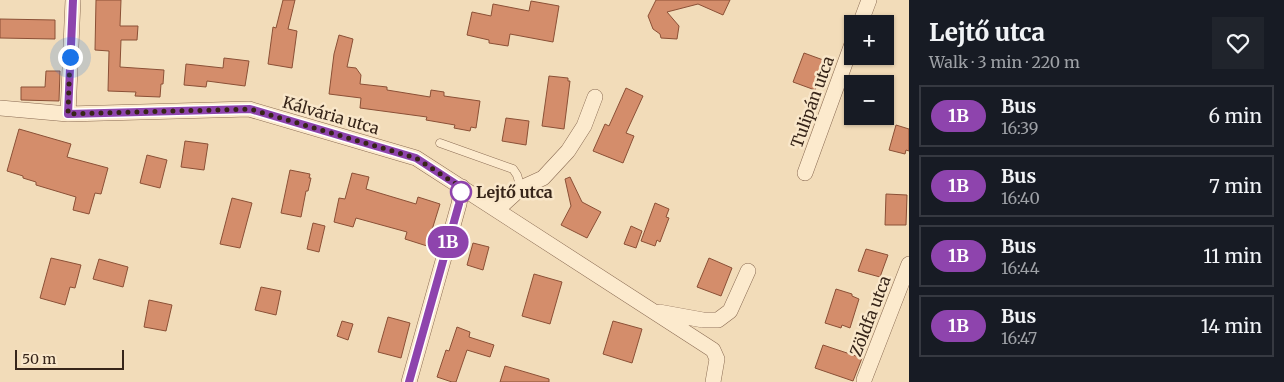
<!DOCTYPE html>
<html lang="en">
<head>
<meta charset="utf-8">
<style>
	:root { --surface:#171b24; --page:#20242c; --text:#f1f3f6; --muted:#9ea1a6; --line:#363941 }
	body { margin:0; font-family:Merriweather,serif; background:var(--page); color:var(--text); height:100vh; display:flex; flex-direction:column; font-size:19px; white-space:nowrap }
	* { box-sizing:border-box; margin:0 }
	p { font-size:16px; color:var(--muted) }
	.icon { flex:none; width:28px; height:28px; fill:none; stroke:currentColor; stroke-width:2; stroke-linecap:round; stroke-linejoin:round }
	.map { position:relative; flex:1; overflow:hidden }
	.details { display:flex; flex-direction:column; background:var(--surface); width:375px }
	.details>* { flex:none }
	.badge { padding:0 10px; border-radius:16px; font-size:18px; line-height:32px }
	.buttons { position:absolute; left:844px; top:15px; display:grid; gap:10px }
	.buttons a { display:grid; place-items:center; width:50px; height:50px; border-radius:0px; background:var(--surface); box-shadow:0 1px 4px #0004; font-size:25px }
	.scale { position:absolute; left:15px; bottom:12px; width:109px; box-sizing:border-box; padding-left:5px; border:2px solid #372519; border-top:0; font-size:14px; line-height:18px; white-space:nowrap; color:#372519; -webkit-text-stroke:4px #f9e7ca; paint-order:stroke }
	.you { position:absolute; width:25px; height:25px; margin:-12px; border:4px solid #fff; border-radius:50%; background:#1a73e8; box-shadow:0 0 0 8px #1a73e833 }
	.map>.badge { position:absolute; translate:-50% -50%; box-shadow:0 0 0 2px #fff }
	.round { display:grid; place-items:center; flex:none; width:52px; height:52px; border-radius:0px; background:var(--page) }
	.head { display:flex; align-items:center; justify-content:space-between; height:85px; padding:0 20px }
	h1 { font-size:24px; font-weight:800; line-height:38px }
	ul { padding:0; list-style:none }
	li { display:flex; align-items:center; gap:15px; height:62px; margin:0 10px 8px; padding:0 10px; border:2px solid var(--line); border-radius:0px }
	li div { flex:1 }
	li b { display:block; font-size:19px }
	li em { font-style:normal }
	li .badge { min-width:55px; font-weight:700; text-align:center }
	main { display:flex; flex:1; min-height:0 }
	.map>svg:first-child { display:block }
	.building { fill:#d48d6b; stroke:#8b5036 }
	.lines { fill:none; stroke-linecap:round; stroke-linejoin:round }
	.lane-casing { stroke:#8a6b53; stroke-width:9 }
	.street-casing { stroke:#8a6b53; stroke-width:16 }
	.lane { stroke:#fceacd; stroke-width:8 }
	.street { stroke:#fceacd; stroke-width:15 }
	.line-casing { stroke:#fff; stroke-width:11 }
	.line { stroke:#8e44ad; stroke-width:8 }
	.walk { stroke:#372519; stroke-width:5; stroke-dasharray:0 9 }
	.stop-dot { fill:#fff; stroke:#8e44ad; stroke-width:2.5 }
	.labels { text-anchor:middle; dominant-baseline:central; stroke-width:5; stroke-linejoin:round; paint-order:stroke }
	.street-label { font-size:16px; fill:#372519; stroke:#f9e7ca }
	.stop-label { font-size:16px; font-weight:bold; fill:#372519; stroke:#f9e7ca; text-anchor:start }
</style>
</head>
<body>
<main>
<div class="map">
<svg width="909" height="382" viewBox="0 0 909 382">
	<rect width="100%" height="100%" fill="#f2dcb9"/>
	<!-- building -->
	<path class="building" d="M96,0H121L120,26H138L137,40H121L120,67L164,70L163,84H161L160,97L135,96L136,92L108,91L109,51L95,50Z
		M283,0H295L288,29L297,31L292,68L268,64L273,27L276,28Z
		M656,0H730L723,15L698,4L667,12L679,26L677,39L661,38L660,34L653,29L648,16Z
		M531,1L559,6L553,42L510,34L508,46L489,43V40L467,35L472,12L491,16L493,4L529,11Z
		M0,19L55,20V39L0,38Z
		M339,35L353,39L347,67L356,68L361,75L360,84L387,87V90L430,97L431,90L444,92V96L480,101L476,128L471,127L470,131L454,128L455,125L426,120L427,117L360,108L361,98L329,94L334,54Z
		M804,53L826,61L815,90L793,82Z
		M224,58L249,61L245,86L207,81L206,87L184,85L186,64L223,68Z
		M46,71H60L59,101L21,100V87H45Z
		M549,76L568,78V81H570L564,129L542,126Z
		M626,88L643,96L626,133L634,136L623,163L593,151L605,124L609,126Z
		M506,118L529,121L526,145L502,141Z
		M896,125L909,129V151L906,150L905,154L889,150Z
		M19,129L71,144L67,157L108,168L101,194L95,193L89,214L73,210L76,197L36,185V182L23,178V176L7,171Z
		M185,141L208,144L204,170L181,167Z
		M147,155L167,160L160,188L140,183Z
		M290,170L310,174L309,178H311L308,191H306L301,217L281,213Z
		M352,173L369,177L366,189L416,204L418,197L440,204L427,246L405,239L407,232L356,218L353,227L334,222L339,198L345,199Z
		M570,177L582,202L601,212L587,238L561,225L571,206L565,179Z
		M886,194L907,195L906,225H885Z
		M232,198L252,203L240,248L220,244Z
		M655,203L669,209L666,217L669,218L660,242L657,240L655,246L641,241Z
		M313,223L325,226L319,252L307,249Z
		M631,226L642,231L636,248L624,244Z
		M473,243L489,247L483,270L467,265Z
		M866,249L888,255L880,277L858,271Z
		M51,258L81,265L75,288L70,287L65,305L40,298Z
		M709,258L732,268L721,296L697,287Z
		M99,259L128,267L123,287L93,279Z
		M534,274L562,282L550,324L522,316Z
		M261,287L281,291L276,315L255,310Z
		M836,289L852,294V296L859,299L850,328L842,325L841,328L825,323Z
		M149,300L172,305L166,331L144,327Z
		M388,317L410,323L401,358L378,352Z
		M342,321L353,324L348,340L337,336Z
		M613,321L642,329L632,363L603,354Z
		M457,327L470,332L469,337L494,345L490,357L467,350L456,382H452L437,377L446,350L449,351Z
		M823,345L862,358L853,381L815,368Z
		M505,366L549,379V382H500Z"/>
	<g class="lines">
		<defs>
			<path id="lane" d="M440,143L513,169L517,175L521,188"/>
			<path id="street" d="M860,24L869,0
				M0,108L68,114L249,109L416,158L713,350L717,359L713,382
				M68,114L73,0
				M805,173L852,44
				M497,210L521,188L543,178L568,151L584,126L595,97
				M659,312L703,320H718L730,311L748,271
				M864,380L909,264
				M409,382L459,204L462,187"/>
		</defs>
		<!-- lane casing -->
		<use href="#lane" class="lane-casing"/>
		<!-- street casing -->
		<use href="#street" class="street-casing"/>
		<!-- lane -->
		<use href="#lane" class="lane"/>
		<!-- street -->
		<use href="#street" class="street"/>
	</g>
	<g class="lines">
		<defs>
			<path id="line" d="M73,0L68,114L250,109L416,158L462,188L459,204L409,382"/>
		</defs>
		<!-- line casing -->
		<use href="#line" class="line-casing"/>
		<!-- line -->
		<use href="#line" class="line"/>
		<!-- walk -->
		<path class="walk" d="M70,57L68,114L250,109L416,158L462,188L461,192"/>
	</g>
	<!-- markers -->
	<circle class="stop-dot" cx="461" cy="192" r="10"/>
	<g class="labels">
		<!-- street labels -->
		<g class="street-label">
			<text transform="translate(812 102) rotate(-70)">Tulipán utca</text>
			<text transform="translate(331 115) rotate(16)">Kálvária utca</text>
			<text transform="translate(870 316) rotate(-69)">Zöldfa utca</text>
		</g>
		<!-- stop labels -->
		<g class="stop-label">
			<text x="476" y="192">Lejtő utca</text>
		</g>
	</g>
</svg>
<div class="buttons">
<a>+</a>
<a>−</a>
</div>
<div class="scale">50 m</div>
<div class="you" style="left:70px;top:57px"></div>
<b class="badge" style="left:448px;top:242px;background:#8e44ad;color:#fff">1B</b>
</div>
<section class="details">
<div class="head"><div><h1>Lejtő utca</h1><p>Walk · 3 min · 220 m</p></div><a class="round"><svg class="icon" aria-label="heart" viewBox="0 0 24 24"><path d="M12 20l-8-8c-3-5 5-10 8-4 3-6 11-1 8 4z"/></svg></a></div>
<ul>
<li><span class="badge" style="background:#8e44ad;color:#fff">1B</span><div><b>Bus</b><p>16:39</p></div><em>6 min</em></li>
<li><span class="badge" style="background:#8e44ad;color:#fff">1B</span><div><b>Bus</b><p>16:40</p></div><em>7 min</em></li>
<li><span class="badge" style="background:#8e44ad;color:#fff">1B</span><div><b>Bus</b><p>16:44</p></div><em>11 min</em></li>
<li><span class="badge" style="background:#8e44ad;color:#fff">1B</span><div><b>Bus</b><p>16:47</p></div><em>14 min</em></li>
</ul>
</section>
</main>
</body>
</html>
